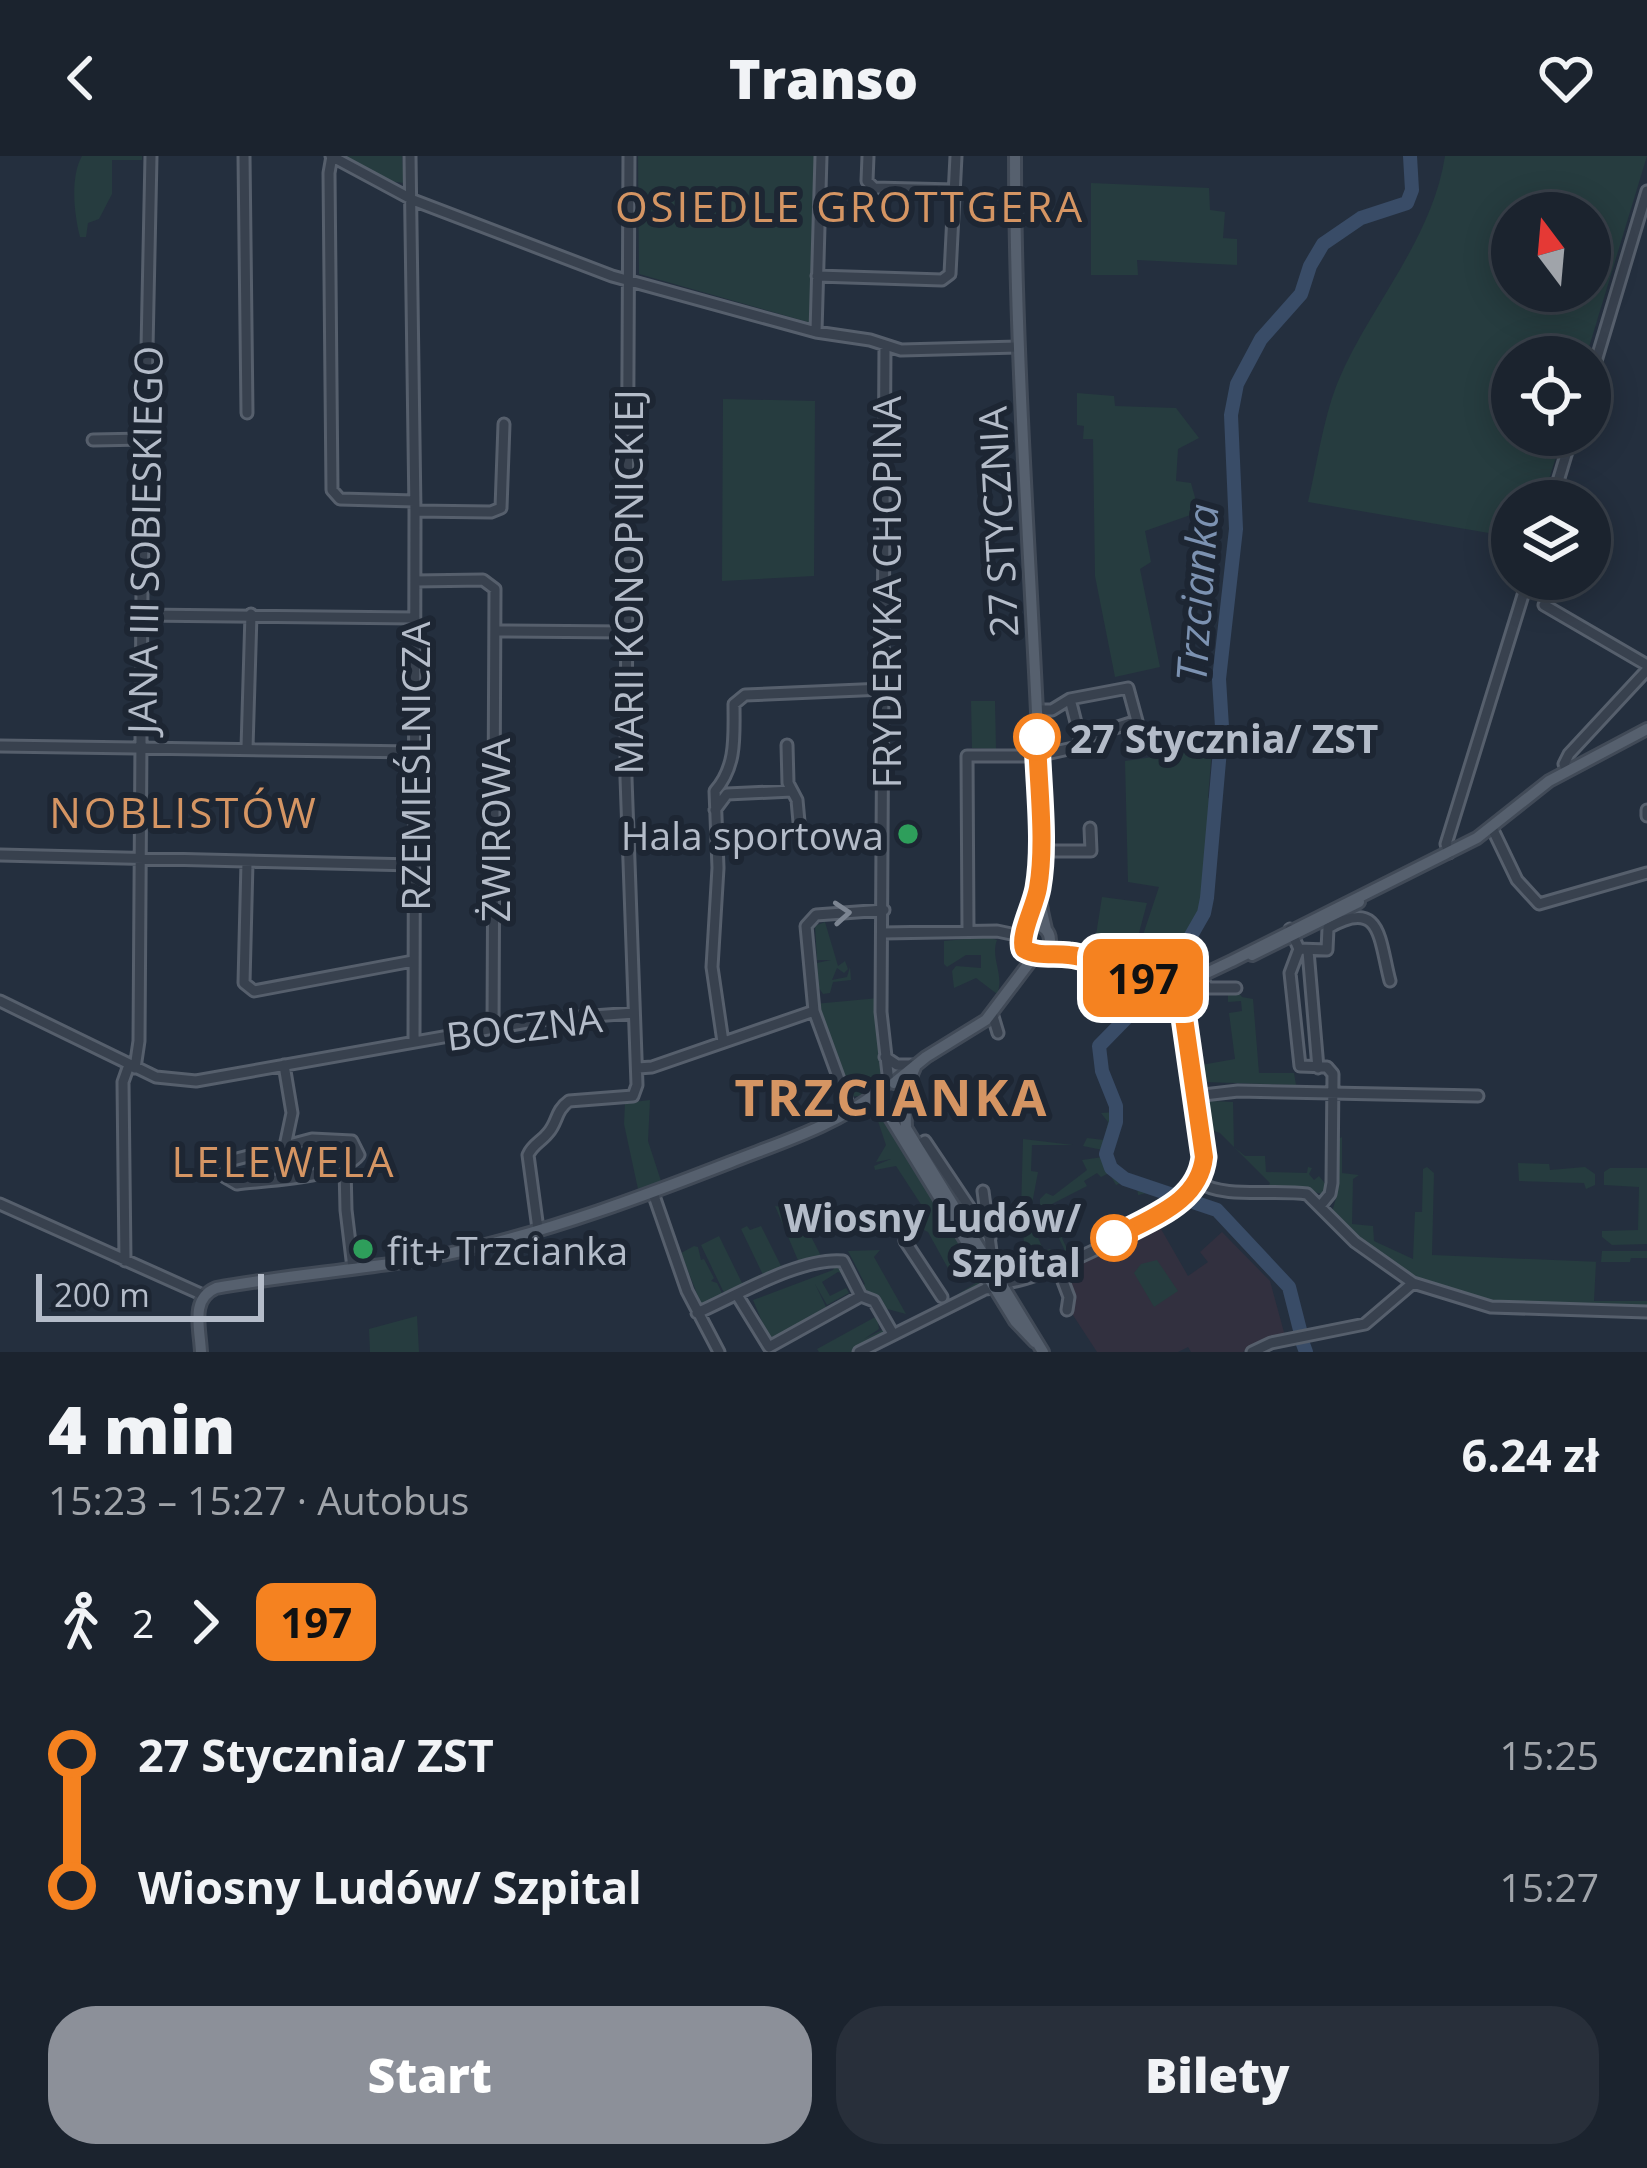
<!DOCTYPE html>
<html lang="pl">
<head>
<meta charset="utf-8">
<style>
	:root { --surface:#1b232e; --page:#282f3a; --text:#f1f3f6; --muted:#a0a4aa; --line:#39404a; --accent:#8c9099 }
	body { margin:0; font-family:"Open Sans",sans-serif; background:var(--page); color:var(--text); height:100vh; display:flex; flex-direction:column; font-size:45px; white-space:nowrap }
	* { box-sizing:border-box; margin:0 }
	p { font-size:39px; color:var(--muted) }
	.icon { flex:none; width:66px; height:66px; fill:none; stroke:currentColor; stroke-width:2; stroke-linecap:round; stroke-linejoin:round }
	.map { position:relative; height:1196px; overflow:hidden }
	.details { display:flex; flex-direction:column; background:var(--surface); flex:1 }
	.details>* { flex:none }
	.badge { padding:0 24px; border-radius:18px; font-size:42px; line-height:78px }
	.needle { width:78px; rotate:344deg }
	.buttons { position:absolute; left:1491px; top:36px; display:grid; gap:24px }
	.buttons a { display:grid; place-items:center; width:120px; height:120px; border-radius:50%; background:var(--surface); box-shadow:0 6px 30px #0003,0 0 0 3px var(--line); font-size:60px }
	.scale { position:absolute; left:36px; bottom:30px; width:228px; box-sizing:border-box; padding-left:12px; border:6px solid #b4bcc9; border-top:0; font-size:33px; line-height:42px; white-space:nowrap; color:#b4bcc9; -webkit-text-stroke:9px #1d2633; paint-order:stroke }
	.map>.badge { position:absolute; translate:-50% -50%; box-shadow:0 0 0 6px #fff }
	.legs { display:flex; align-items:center; gap:18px; height:132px; padding:0 48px; font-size:39px }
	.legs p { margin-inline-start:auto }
	.summary { display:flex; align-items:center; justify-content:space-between; height:204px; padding:0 48px }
	h1 { font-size:66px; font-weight:800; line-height:90px }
	.cta { display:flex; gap:24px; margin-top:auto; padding:24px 48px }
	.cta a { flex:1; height:138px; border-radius:48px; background:var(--accent); color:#fff; font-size:48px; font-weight:800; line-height:138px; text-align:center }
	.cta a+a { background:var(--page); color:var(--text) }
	ul { padding:0 48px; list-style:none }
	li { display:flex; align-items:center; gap:42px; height:132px; font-size:45px }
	li i { display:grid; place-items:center; width:18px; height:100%; margin:0 15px; background:currentColor }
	li i::after { content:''; width:30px; height:30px; margin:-15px; border:9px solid; border-radius:50%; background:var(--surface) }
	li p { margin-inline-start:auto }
	li:first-child i { background:linear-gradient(#0000 50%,currentColor 0) }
	li:last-child i { background:linear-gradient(currentColor 50%,#0000 0) }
	header { display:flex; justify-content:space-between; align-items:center; height:156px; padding:0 48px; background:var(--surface); font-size:54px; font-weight:800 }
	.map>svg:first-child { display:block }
	.medical { fill:#32303f }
	.green { fill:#263c3f; fill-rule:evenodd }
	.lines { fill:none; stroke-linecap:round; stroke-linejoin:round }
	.river { stroke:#394c67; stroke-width:14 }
	.minor-casing { stroke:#565f6c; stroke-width:15 }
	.major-casing { stroke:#414a57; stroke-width:16 }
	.minor { stroke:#38414e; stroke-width:9 }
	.major { stroke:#56606e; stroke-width:10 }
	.oneway { stroke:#7c8592 }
	.line-1-casing { stroke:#fff; stroke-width:27 }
	.line-1 { stroke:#f58220; stroke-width:18 }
	.stop-1-dot { fill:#fff; stroke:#f58220; stroke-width:6 }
	.leisure-dot { fill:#2e9e5b; stroke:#1d2633; stroke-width:4.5 }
	.labels { text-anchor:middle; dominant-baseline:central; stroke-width:12; stroke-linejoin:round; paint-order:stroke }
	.street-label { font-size:39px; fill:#b4bcc9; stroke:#1d2633 }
	.stop-label { font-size:39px; font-weight:bold; fill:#b4bcc9; stroke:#1d2633; text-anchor:start }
	.poi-label { font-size:39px; fill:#b4bcc9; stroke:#1d2633; text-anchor:end }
	.neighbourhood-label { font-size:42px; letter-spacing:3px; fill:#d59563; stroke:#1d2633 }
	.water-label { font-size:42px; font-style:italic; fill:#7c92b1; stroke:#1d2633 }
	.district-label { font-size:51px; font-weight:bold; letter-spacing:3px; fill:#d59563; stroke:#1d2633 }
</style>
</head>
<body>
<header><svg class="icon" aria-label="back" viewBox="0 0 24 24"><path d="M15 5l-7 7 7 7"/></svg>Transo<svg class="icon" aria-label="heart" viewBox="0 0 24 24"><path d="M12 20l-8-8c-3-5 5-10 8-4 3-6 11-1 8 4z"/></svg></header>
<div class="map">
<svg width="1647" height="1196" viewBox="0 0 1647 1196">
	<rect width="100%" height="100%" fill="#242f3e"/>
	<!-- medical -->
	<path class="medical" d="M1157,1066L1188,1120L1208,1106L1200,1096L1222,1076L1270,1125L1285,1180L1243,1196H1191L1188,1191L1178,1196H1097L1069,1153L1056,1119Z"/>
	<!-- green -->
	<path class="green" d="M82,0H142V4H112V38L99,63L88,67L86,81H80C74,58 70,21 82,0Z
		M339,0H402L404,27L388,25Z
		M638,0H815L811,167L639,118Z
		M1445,0H1647L1586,201H1512V279H1563L1542,345H1512V381L1308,346C1317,308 1323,264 1337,228C1369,150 1432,85 1445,0ZM1512,57H1590V135H1512Z
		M1091,27L1209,32L1210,54L1225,56L1223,82L1237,83V109L1137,104L1138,119H1091Z
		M1077,237L1114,240L1115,250L1176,252L1199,282L1178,293L1176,325L1191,327L1199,356L1145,375L1151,406L1140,413L1160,511L1115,521L1095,420L1093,283H1083L1084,270L1077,269Z
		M723,243L815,245L814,420L722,425Z
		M971,545H995L996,593L972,592Z
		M1195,570L1196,584L1213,581L1208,642H1215L1206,742L1203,757L1167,820C1157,819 1139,817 1135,807L1136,800L1143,801L1145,790L1140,788L1159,731L1128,726L1125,605L1153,601V576Z
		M1102,741L1147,747L1136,788L1096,779Z
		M825,766L838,810L845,805L848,813L844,817L837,812L832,824L847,821L850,811L851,824L833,826L830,837L823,838L819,832L817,807L831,804H817L815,770Z
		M987,781L997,784C990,803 1005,819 997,838L976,822L954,832L952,815L956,810L981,812V799H966L947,811L944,808V785Z
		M1238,836L1242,841L1253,843L1259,917H1294L1296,929L1203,926L1201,909L1235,903L1229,857L1242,855L1241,845L1228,846V837Z
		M879,842C877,871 898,946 851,940L845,934L814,848Z
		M650,944L648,985L661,1025L638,1033L624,968L625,947Z
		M1211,945L1233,946L1234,991L1245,1000H1265L1266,1016L1307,1017L1308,1011L1312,1012L1309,1018L1314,1024L1319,1020L1328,1031L1325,1039L1297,1031H1268L1270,1027L1220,977L1208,973L1205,949Z
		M1115,956C1115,970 1110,981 1108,995C1102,1026 1155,1033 1176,1040L1168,1045L1151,1036L1138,1039L1137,1031L1121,1027L1116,1029L1109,1017L1101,1021L1097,1017L1084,1025L1087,1030L1050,1049V1055L1071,1102L1064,1104L1060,1099L1065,1095L1048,1059L1040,1056V1043L1046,1037L1053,1040L1087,1014L1082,1004L1103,1001V994L1083,990L1087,982L1104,984L1108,966L1101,957Z
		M881,959L985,1125L953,1146L952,1142L979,1125L972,1114L955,1125L928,1076L918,1071L924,1067V1053L896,1010L875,1014L874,1010L891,1003L876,1006L886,989L877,962Z
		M1342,981V1017L1359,1019L1353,1023L1352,1068L1373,1070L1374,1085L1413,1103L1415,1056H1422L1423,1013L1427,1011L1434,1017L1432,1099L1601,1106L1602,1095H1647V1102H1631L1630,1106H1596L1594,1145H1647V1151C1519,1151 1425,1158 1332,1056L1337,1039V984Z
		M1023,983L1073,989H1032L1031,1015L1038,1016L1032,1048L1044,1078L1038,1082L1044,1095L1050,1093L1057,1108L1053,1110L1048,1101L1033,1107L1034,1114L1027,1116L1021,1056Z
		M1518,1007L1549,1008L1550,1014L1585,1011L1595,1018V1029L1586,1033L1584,1027L1519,1025Z
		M1610,1012H1647V1088L1612,1089L1602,1081V1075L1638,1074L1639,1031L1604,1029V1016Z
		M775,1050L797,1053L822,1102L800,1109Z
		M747,1070L750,1074L761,1070L784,1116L765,1123L741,1073Z
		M719,1080L742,1127L759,1119L761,1124L725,1139L701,1089Z
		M694,1090L698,1091L701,1104L704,1103L714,1122L711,1125L717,1127L723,1139L705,1149L701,1148L681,1097Z
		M880,1094L874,1101L906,1158L880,1151L860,1132L865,1128L848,1095Z
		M1157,1104L1178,1135L1154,1151L1134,1117L1141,1108Z
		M837,1108L843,1118L838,1116L822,1126L830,1140L846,1132L849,1137L827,1149L815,1128L829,1157L770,1185L753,1144L833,1114Z
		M417,1160L419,1196H370L369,1173Z
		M877,1160L879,1173L864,1183L884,1173L885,1177L852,1196H819L817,1193Z"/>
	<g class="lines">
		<!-- river -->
		<path class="river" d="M1300,1174L1289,1131L1217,1054L1125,1023L1111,1012L1106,998L1116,966V950L1102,915L1099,890L1145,843L1160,834L1204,757L1207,742L1222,571L1219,523L1236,373L1231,259L1237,228L1261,183L1301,138L1310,110L1323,88L1361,62L1407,47L1412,34L1410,0
			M1303,1188L1306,1196"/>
		<defs>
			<path id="minor" d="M244,0L247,257
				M331,0L413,44L612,120L816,176L870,184L901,194L1018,191
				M332,0L329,17L332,334L340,343L415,345
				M410,0L415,355L414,884
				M868,0L867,25L874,32L955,34
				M817,120L942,124L950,118L956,0
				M816,176L821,0
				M885,189L881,856L889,927
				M1590,225L1647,35
				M93,284L145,283
				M1552,345L1572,279
				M415,355L491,356L501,352L504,268
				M415,425L483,424L495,433L493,872
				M1544,449L1647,509
				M142,459L415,462
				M495,475L625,476
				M1070,543L1128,532L1137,565L1080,583
				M787,589L788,627L797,644L799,666
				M0,590L415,596
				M247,592L251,458
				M1567,614L1564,608L1569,598L1647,514
				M715,654L727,638L792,635
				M1647,654V660
				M1492,672L1517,724L1539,748L1647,717
				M1039,695H1091L1090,672
				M1449,697L1446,688L1528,423
				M0,699L414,709
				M247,706L244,827L254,835L413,805
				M1290,773L1299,793L1290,817L1300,910L1327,911L1333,918L1332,1027L1330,1038L1321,1049
				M968,775L967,600H1037L1082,590L1070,543L1052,554H1037
				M883,777L997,775L1021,780
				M1299,793L1327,794L1328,772C1382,741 1379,784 1390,825
				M1308,795L1318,912
				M1200,820L1208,832H1236
				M0,845L156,921L196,925L539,864L634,857
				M992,857L998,877
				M723,886L712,811L718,712L715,635C737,610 734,580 734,548L745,539L884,533
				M885,901L897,909H916
				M284,909L292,957L285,990
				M135,912L139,885L142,433L151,0
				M638,912L652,911L814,855
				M1195,940L1238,935L1478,940
				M851,956L814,855L806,770L816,759L884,754
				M312,983L352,985L359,999C342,1022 267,1024 237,1028L225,1021L224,1012L233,1004Z
				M912,994L925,985L990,1082
				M345,1011L346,1054L353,1112
				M1200,1026C1220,1043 1278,1033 1307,1038L1355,1086L1413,1127L1491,1151L1647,1156
				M983,1035L992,1103L989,1107
				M653,1037L687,1135L719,1196
				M0,1048L203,1139
				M538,1073L528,999C533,988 541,986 548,977C558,966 555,955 569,945L633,940L637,929L626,622L629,0
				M905,1085L942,1141
				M125,1105L123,926L129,909
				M1058,1112L1069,1141L1067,1154
				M1002,1127C1037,1127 1166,1062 1192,1037C1202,1027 1202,1014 1204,1001L1179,827
				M737,1139L769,1191L861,1140
				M697,1157C736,1140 800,1101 843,1105L861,1140L874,1145L893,1178
				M859,1196L985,1133L994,1132
				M1252,1196L1271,1187L1365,1168L1413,1127"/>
			<path id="major" d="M1015,0C1015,185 1028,370 1037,556C1040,626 1028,705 1046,773
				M1020 784a15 15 0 1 1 30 0a15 15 0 1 1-30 0Z
				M1043,796L1068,798L1166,828L1194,823L1234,804
				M1252,799L1359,746
				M1232,805L1477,682L1549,625L1647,573
				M916,909L905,935L906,972L1043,1196
				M894,927L926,901L986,864L1036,798
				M886,955L1015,1165L1035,1186
				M851,956L882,952
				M201,1196C200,1172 190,1143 216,1132C297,1117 381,1113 461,1095C553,1074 644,1040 731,1006C782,986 837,969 879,935"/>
		</defs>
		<!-- minor casing -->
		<use href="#minor" class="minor-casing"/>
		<!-- major casing -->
		<use href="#major" class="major-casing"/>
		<!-- minor -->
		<use href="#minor" class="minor"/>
		<!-- major -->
		<use href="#major" class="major"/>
	</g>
	<!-- one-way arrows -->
	<defs><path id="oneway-chevron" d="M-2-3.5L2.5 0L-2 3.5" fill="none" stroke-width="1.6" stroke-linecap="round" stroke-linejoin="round" transform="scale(3)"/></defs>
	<use class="oneway" href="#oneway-chevron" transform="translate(842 757) rotate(-4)"/>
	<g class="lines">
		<defs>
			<path id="line-1" d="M1037,581C1038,628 1046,687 1038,732C1035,750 1019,779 1024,793C1037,801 1054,797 1069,799C1107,803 1140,830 1179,827L1204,1001C1199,1047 1151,1061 1114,1082"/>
		</defs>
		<!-- line-1 casing -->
		<use href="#line-1" class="line-1-casing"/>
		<!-- line-1 -->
		<use href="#line-1" class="line-1"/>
	</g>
	<!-- markers -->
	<g class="stop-1-dot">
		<circle cx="1037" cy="581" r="21"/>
		<circle cx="1114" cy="1082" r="21"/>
	</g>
	<g class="leisure-dot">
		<circle cx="908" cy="678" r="12"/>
		<circle cx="363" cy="1093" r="12"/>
	</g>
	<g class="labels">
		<!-- street labels -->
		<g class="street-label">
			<text transform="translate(997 366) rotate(-93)">27 STYCZNIA</text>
			<text transform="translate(144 384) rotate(-89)">JANA III SOBIESKIEGO</text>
			<text transform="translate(627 426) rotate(-90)">MARII KONOPNICKIEJ</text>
			<text transform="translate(885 436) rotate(-90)">FRYDERYKA CHOPINA</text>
			<text transform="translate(414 610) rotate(-90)">RZEMIEŚLNICZA</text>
			<text transform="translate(494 674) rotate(-90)">ŻWIROWA</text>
			<text transform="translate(524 870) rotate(-7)">BOCZNA</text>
		</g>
		<!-- stop labels -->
		<g class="stop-label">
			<text x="1070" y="581">27 Stycznia/ ZST</text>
			<text x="1081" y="1060" text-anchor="end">Wiosny Ludów/<tspan x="1081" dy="45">Szpital</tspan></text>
		</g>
		<!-- poi labels -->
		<g class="poi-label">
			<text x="884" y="678">Hala sportowa</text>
			<text x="387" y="1093" text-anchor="start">fit+ Trzcianka</text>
		</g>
		<!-- neighbourhood labels -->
		<g class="neighbourhood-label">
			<text x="850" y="49">OSIEDLE GROTTGERA</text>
			<text x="184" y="655">NOBLISTÓW</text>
			<text x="284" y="1004">LELEWELA</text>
		</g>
		<!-- water labels -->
		<g class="water-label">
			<text transform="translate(1196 437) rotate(-86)">Trzcianka</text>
		</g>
		<!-- district labels -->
		<g class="district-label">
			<text x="892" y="940">TRZCIANKA</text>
		</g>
	</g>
</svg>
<div class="buttons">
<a><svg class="needle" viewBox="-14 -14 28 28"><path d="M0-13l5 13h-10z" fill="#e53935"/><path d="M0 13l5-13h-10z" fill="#a0a4aa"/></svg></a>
<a><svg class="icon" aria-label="locate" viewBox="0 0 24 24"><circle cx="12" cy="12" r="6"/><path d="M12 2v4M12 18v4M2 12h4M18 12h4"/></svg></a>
<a><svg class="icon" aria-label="layers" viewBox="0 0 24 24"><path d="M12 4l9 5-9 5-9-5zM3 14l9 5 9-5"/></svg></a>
</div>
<div class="scale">200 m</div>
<b class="badge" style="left:1143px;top:822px;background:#f58220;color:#111">197</b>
</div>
<section class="details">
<div class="summary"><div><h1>4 min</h1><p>15:23 – 15:27 · Autobus</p></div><b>6.24 zł</b></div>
<div class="legs"><svg class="icon" aria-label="walk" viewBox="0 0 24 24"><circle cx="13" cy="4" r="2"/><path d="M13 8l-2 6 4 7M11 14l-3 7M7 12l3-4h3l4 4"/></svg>2<svg class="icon" aria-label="forward" viewBox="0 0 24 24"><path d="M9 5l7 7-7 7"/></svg><b class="badge" style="background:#f58220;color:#111">197</b></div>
<ul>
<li><i style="color:#f58220"></i><b>27 Stycznia/ ZST</b><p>15:25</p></li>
<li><i style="color:#f58220"></i><b>Wiosny Ludów/ Szpital</b><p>15:27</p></li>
</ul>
<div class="cta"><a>Start</a><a>Bilety</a></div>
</section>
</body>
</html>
